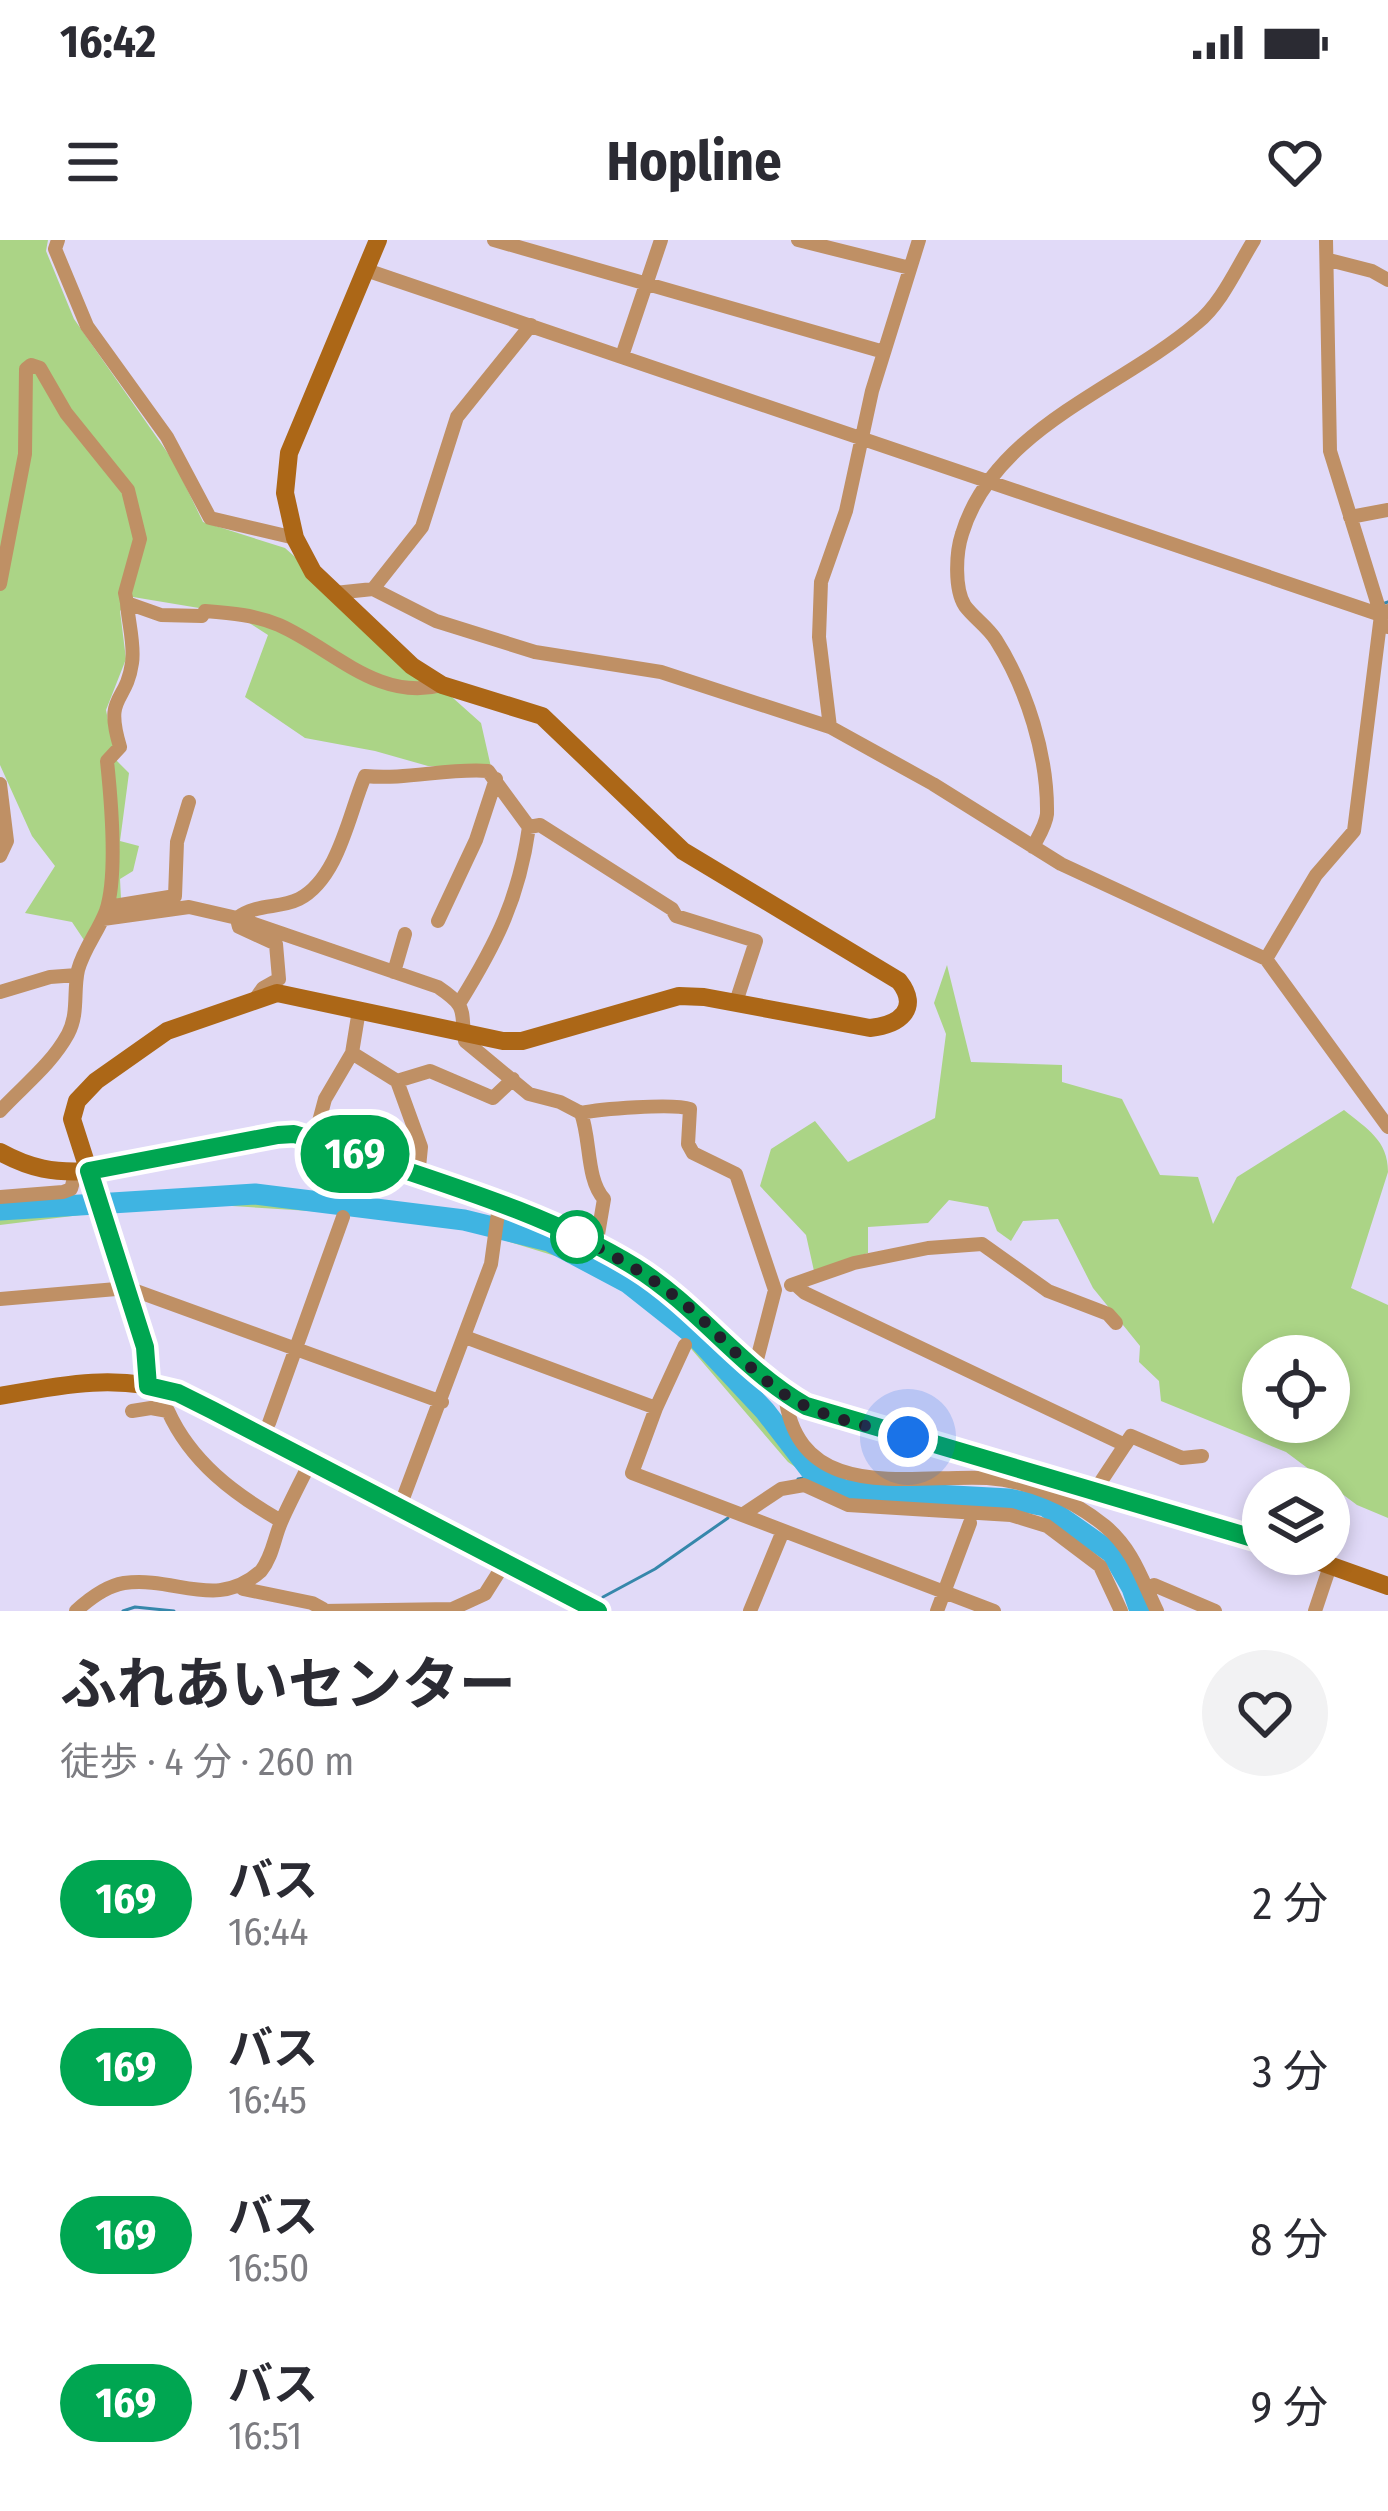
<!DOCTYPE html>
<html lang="ja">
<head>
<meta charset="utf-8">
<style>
	:root { --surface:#fff; --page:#f2f2f3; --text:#2b2b33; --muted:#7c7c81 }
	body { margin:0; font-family:"Fira Sans Condensed","Noto Sans JP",sans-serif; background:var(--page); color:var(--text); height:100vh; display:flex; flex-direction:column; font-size:45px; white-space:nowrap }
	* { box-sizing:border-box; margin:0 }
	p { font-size:39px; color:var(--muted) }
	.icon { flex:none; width:66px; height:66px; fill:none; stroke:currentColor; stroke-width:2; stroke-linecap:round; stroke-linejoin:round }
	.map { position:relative; height:1371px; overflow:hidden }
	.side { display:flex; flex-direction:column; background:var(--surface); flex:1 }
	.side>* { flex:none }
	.badge { padding:0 24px; border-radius:39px; font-size:42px; line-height:78px }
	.tools { position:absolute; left:1242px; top:1095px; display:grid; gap:24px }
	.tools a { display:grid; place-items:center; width:108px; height:108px; border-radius:50%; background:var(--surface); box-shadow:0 6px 18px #0003; font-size:60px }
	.you { position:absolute; width:60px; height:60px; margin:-30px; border:9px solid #fff; border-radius:50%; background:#1a73e8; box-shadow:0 0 0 18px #1a73e833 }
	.map>.badge { position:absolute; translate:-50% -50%; box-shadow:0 0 0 6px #fff }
	.round { display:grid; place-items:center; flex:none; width:126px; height:126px; border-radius:63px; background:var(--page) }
	.summary { display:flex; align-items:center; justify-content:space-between; height:204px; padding:0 60px }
	h1 { font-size:57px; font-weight:700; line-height:90px }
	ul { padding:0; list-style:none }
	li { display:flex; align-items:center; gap:36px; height:168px; padding:0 60px }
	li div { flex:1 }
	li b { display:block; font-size:45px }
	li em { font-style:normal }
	li .badge { min-width:132px; font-weight:700; text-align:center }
	.status { display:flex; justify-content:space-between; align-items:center; height:84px; padding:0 60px; background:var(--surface); direction:ltr }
	.status svg { height:33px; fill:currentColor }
	header { display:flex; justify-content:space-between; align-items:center; height:156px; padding:0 60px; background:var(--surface); font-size:54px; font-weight:700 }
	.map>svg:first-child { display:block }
	.green { fill:#abd486; fill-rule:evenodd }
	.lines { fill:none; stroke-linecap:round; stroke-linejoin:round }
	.stream { stroke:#3687ab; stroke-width:3 }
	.river { stroke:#3fb4e2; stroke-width:21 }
	.street { stroke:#bf9065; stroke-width:14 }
	.secondary { stroke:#ac6717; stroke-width:18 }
	.line-casing { stroke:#fff; stroke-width:27 }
	.line { stroke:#00a651; stroke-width:18 }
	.walk { stroke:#221f2a; stroke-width:12; stroke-dasharray:0 21.6 }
	.stop-dot { fill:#fff; stroke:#00a651; stroke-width:6 }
</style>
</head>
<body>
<div class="status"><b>16:42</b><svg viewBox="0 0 49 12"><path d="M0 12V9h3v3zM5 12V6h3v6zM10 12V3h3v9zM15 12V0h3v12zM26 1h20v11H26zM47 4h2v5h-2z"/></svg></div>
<header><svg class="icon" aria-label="menu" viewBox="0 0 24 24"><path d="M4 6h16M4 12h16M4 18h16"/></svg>Hopline<svg class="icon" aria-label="heart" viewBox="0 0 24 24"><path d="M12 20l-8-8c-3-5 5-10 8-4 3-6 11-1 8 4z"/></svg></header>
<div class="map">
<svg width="1388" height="1371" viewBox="0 0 1388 1371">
	<rect width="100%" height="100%" fill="#e1daf8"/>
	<!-- green -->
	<path class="green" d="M0,0H48L46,11L74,79L174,222L203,282L285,308L481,483L491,527L428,526L375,511L305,498L245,457L268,395L235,374L133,357L120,371L126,419L106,470L116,520L129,533L120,601L139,606L133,631L120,639L121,659L84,700L72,682L25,673L55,626L32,596L0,525Z
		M947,725L971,822L1062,825V842L1122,859L1160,935L1198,937L1213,984L1237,937L1344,870C1367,889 1388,900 1388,932L1351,1048L1388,1065V1278L1357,1265L1286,1212L1161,1161L1159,1141L1139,1122L1140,1106L1093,1048L1058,979L1023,981L1011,1001L997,991L988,967L949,960L928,983L868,987V1013L814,1031L806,995L760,946L771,909L815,881L848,922L935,878L946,794L934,763ZM1263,1116H1329V1182H1263Z
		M251,946L473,973L541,986L656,1047L716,1108L802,1212L844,1241L1041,1260L1087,1285L1120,1315L1154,1371H1132V1359L1109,1323L1063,1284L1032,1271L842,1259L788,1222L681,1097L630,1054L578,1023L484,994L416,981L310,971L216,965L113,971L0,985V963Z"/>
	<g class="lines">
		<!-- stream -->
		<path class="stream" d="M1385,363L1388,362
			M798,1239L815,1236
			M603,1357L655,1329L728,1278
			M123,1371L135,1367L174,1371"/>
		<!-- river -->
		<path class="river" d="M0,970L255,954L464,980L549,1001L628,1043L695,1096L765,1171L815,1236L844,1250L1009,1259L1045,1266L1112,1313L1132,1348L1140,1371"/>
		<!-- street -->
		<path class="street" d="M58,0L55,9L87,86L167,197L210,278L295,298
			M494,0L884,112
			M798,0L910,28
			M1326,0L1330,211L1381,375L1388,387
			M1329,20L1372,31L1388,40
			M366,30L1381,375L1388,371
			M622,116L661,0
			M1350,277L1388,270
			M0,344L25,214L26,129L31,125L40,128L66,173L128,250L140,299L125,353L127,363
			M373,349L422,287L457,177L531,85
			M335,353L373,349L436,381L535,412L661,432L830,487L933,544L1061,624L1266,719L1388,887
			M830,487L819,397L821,342L846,271L872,151L919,0
			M0,544L7,601L0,616
			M1033,607C1038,597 1046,585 1047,574C1048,516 1027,449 996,400C988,387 974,378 965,366C954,349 956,312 962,294C994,188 1120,149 1197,83C1222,63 1237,27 1254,0
			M108,667L175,656L177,602L189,562
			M237,678C257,663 279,669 299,659C339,638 349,573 365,536C407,540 447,528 488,531L529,587L540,585L672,669L676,676L756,701L736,762
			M103,679L189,667L237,678L438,747C469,768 460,769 465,801L529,854L560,862L581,873C591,900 586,939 604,959L596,1006
			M438,681L476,600L496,539
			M238,683L239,687L276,704L279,739L263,748L256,758
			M1266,719L1316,635L1354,591L1381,375
			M394,732L405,694
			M0,752L50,737L77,735
			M460,762C497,702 519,658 529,587
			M359,770L352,813L397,841
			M0,871C24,845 51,825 68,794C79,773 73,752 78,730C84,708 98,692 106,671C118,636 111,559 107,521L120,507C104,453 126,465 132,423C135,405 128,381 127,363L161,375L202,376L205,371C231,373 255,375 279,385C333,409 378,462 442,445
			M581,873C599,869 674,863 690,869L688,904L693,913L736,934L775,1050L754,1131
			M314,900L325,859L352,813
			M418,937L421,907L397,841L430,831L493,858L513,839
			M0,957L63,952L71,949L76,931
			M795,1044L805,1053L1125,1205L1096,1249
			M791,1045L854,1023L928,1008L982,1004L1048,1051L1108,1074L1116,1083
			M0,1059L128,1048L442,1162
			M465,1097L656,1168L632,1233L994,1371
			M785,1154C797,1265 912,1234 987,1238C1030,1241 1072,1259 1105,1286C1133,1309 1142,1340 1157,1371
			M656,1168L685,1105
			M132,1171L151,1168L168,1171C191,1222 234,1254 281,1281
			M269,1183L343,977
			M1125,1205L1131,1196L1182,1218L1202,1216
			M399,1269L491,1024L499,966
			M742,1275L781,1249L804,1245L848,1265L1011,1275L1047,1286L1100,1326L1121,1371
			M1154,1345L1215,1371
			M243,1349L312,1363L323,1369
			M76,1371C89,1359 106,1346 124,1343C177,1336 216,1371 261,1331C273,1316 274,1297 282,1280C291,1260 301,1241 311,1221
			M322,1371L452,1369L485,1354L504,1324
			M750,1371L783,1291
			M937,1371L970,1283
			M1315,1371L1330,1326"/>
		<!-- secondary -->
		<path class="secondary" d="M0,912C31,929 54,933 89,931L278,895L294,894L327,904L559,988L596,1006L666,1048L754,1131L806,1166L1263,1301
			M148,1146L145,1107L72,879L77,861L96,841L167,791L277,753L503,801H522L679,756L704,757L870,788C899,785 921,769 899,741L683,611L542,476L442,445L412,426L313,332L295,298L285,253L289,213L378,0
			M0,1156C60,1145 118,1133 178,1153L598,1371
			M1298,1314L1388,1346"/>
	</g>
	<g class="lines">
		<defs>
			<path id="line" d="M598,1371L212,1170L178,1153L148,1146L145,1107L89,931L278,895L294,894L327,904C430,940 542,970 635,1027C698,1066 741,1129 806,1166L1263,1301"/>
		</defs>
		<!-- line casing -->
		<use href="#line" class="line-casing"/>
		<!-- line -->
		<use href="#line" class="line"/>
		<!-- walk -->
		<path class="walk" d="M577,997L559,988C607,1011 653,1036 694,1072C724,1099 750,1131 784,1154C820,1178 867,1185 908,1197"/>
	</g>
	<!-- markers -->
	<circle class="stop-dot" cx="577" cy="997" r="24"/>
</svg>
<div class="tools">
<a><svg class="icon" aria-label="locate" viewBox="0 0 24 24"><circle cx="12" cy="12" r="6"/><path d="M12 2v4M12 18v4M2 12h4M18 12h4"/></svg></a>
<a><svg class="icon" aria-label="layers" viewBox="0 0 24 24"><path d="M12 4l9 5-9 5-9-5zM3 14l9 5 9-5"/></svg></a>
</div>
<div class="you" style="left:908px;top:1197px"></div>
<b class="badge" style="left:355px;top:914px;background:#00a651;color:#fff">169</b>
</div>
<section class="side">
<div class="summary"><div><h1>ふれあいセンター</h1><p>徒歩 · 4 分 · 260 m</p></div><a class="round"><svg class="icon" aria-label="heart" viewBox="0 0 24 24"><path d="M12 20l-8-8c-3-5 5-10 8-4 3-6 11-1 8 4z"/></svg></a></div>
<ul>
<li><span class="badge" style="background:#00a651;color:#fff">169</span><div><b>バス</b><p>16:44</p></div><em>2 分</em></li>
<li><span class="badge" style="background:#00a651;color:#fff">169</span><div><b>バス</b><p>16:45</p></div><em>3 分</em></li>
<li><span class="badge" style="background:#00a651;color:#fff">169</span><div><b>バス</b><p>16:50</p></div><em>8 分</em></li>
<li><span class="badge" style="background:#00a651;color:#fff">169</span><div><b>バス</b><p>16:51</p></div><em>9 分</em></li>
</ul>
</section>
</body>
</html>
